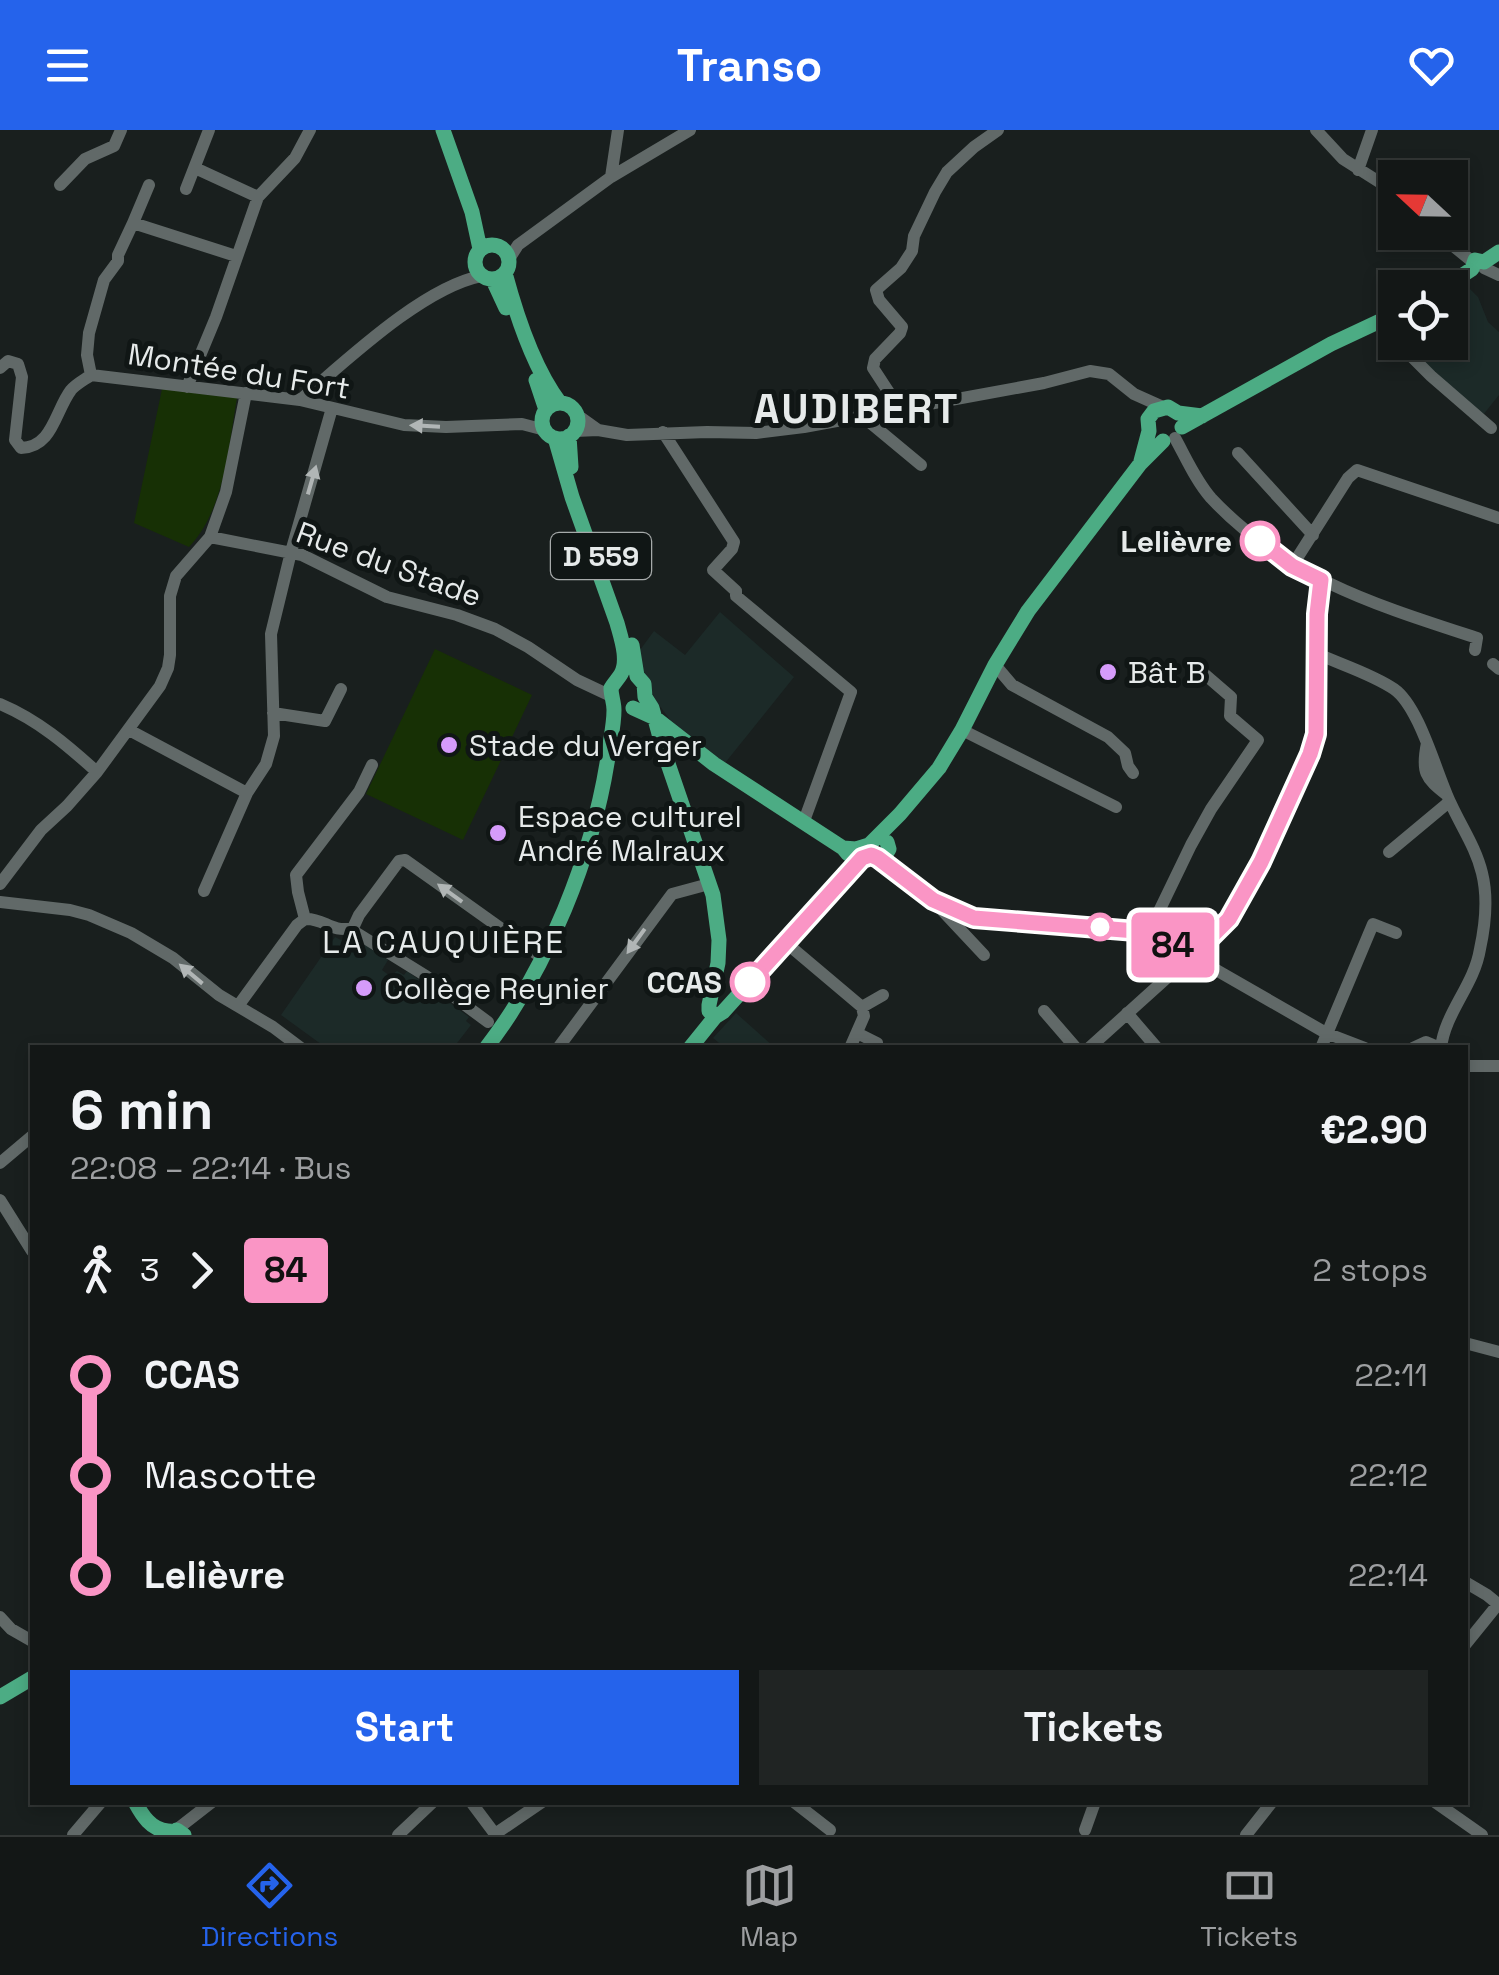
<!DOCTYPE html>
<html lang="en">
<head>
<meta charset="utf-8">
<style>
	:root { --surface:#131716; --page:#202423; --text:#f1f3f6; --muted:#9d9fa1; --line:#323635; --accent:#2563eb }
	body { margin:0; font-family:"Space Grotesk",sans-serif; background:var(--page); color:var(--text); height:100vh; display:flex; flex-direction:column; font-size:38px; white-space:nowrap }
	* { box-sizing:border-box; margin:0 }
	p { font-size:32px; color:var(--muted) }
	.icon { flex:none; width:55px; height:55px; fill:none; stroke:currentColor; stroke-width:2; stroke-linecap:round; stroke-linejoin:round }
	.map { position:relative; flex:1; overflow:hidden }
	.panel { position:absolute; left:30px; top:915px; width:1438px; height:760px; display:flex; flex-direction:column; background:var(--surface); border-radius:0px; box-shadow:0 5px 15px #0003,0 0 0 2px var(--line) }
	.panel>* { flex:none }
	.badge { padding:0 20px; border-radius:8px; font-size:35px; line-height:65px }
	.needle { width:65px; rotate:292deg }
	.tools { position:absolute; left:1378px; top:30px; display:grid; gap:20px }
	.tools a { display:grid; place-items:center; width:90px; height:90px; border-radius:0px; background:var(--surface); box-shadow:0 5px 15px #0003,0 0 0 2px var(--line); font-size:50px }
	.map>.badge { position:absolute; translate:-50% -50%; box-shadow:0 0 0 5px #fff }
	.legs { display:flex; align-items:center; gap:15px; height:110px; padding:0 40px; font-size:32px }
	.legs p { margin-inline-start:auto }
	.head { display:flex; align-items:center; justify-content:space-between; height:170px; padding:0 40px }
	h1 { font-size:55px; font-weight:700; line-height:75px }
	.primary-button { display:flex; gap:20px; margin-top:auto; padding:20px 40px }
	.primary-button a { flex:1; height:115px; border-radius:0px; background:var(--accent); color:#fff; font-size:40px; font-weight:700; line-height:115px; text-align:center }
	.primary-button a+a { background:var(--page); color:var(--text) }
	ul { padding:0 40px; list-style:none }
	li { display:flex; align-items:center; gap:35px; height:100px; font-size:38px }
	li i { display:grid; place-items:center; width:15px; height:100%; margin:0 12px; background:currentColor }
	li i::after { content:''; width:25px; height:25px; margin:-12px; border:8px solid; border-radius:50%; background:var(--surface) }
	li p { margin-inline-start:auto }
	li:first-child i { background:linear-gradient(#0000 50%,currentColor 0) }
	li:last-child i { background:linear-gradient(currentColor 50%,#0000 0) }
	header { display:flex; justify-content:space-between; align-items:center; height:130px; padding:0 40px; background:var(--accent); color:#fff; font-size:45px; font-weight:700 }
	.tab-bar { display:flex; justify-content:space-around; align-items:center; height:140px; border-top:2px solid var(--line); background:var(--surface); font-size:28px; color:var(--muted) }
	.tab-bar a { display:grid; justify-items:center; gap:5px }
	.tab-bar .active { color:var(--accent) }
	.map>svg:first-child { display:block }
	.built { fill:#1c2a28 }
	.green { fill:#173005 }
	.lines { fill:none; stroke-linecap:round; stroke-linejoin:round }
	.minor { stroke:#616968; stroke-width:12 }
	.major { stroke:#4cac84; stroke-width:15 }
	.oneway { fill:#b1b6b6 }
	.line-1-casing { stroke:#fff; stroke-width:22 }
	.line-1 { stroke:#fa95c5; stroke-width:15 }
	.stop-1-dot { fill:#fff; stroke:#fa95c5; stroke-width:5 }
	.poi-dot { fill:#d59bfa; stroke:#101615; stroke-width:4 }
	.labels { text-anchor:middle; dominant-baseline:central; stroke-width:10; stroke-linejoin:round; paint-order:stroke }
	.shield { fill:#101615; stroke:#a6aaaa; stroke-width:2.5 }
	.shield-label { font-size:28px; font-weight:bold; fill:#e6eaea }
	.street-label { font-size:30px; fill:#e6eaea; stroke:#101615 }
	.stop-label { font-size:30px; font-weight:bold; fill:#e6eaea; stroke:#101615; text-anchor:end }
	.poi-label { font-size:30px; fill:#e6eaea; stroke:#101615; text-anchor:start }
	.neighbourhood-label { font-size:32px; letter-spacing:2.5px; fill:#e6eaea; stroke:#101615 }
	.district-label { font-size:40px; font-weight:bold; letter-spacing:2.5px; fill:#e6eaea; stroke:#101615 }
</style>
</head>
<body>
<header><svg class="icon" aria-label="menu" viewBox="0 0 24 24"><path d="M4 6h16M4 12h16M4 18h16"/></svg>Transo<svg class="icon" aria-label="heart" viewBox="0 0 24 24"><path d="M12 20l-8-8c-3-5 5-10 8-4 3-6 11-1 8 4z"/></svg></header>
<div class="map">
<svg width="1499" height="1705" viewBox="0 0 1499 1705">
	<rect width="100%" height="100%" fill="#191f1e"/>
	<!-- built -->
	<path class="built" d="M1465,154L1478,167L1488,192L1499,202V265L1483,285L1405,215L1410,213L1450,212V165Z
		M720,482L794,547L725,633L671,591L656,571L638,531L640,520L654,501L685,525Z
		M335,807L341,810L345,807L364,814L388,830L382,840L390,846L397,841L404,845L407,841L469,887L466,891L471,895L454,917H325L281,885Z
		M736,883L774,917H724L713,908Z"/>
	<!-- green -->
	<path class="green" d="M162,259L237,268C228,318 225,379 189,417L134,393Z
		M435,519L532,565L463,710L366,664Z"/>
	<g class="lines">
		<!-- minor -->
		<path class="minor" d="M1316,0L1343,29L1395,62
			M195,38L258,67
			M1358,40L1372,0
			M611,47L618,0
			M60,55L85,29L114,16L121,0
			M149,55L133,93L236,126
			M186,59L209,0
			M1436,102L1473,132
			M509,129L518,115L611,47L690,0
			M1484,138L1499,145
			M1402,212L1401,216L1431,246L1491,298
			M0,238L8,231L18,234L22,247L15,310L21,318C53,317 55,281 71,260C76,254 84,250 91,245L300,270L404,295L446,297L522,294L545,300
			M91,245L87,225L89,203L104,150L118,131V125L133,93
			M187,257L216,187L258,67L295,28L310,0
			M300,270C346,231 422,158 481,146
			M896,280L890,264L873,238L875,229L900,203L902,197L879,170L876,160L901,138L912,121L914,106L935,62L947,42L974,17L998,0
			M577,285L598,300
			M862,286L921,335
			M575,301L598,300L627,305L707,302L756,303L804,297L1044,253L1090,241L1109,244L1134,264L1163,277
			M663,302L734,412L732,419L713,440L736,461V466L851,562L804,691
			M1175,308C1186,328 1196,351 1211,368C1286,448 1376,475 1477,508L1475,520
			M1238,323L1313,405
			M210,407L302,425L387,467L457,485L495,499L528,517L577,550L611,566
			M1292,436L1348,348L1357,340L1499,388
			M1318,524C1342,535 1372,544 1394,559C1420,577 1437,646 1451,674C1462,698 1476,718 1482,743C1488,767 1485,796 1480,819C1474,856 1445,882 1441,918
			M1493,534L1499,539
			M995,535L1012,555L1108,607L1125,623L1128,636L1133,643
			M0,574C38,590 67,615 97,642
			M273,583L325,591L341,559
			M129,600L247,663
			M962,600L1116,677
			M1427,613C1421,642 1425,648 1447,665
			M1389,722L1449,672
			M878,728L933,771L974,787L1136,801L1185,820L1193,819L1206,812L1229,789L1261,731L1310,624L1316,604L1318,581L1317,484L1321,450
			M0,754L41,700L67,676L97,642L160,556L168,538L170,525V466L176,446L210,407L226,362L246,263
			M204,761L247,663L266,634L274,606L271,504L291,422L332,278
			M0,772L70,780L89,785L131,803L173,828L219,865L273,897L301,918
			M938,776L984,825
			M305,789C325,788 330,803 353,798
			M1148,804L1191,715L1211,679L1258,610L1230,586L1231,567L1202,542
			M785,812L862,877L864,886L850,918
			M1200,828L1211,837L1326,903L1365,918
			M238,876L297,795L305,789L298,762L296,745L359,662L372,635
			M862,877L883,865
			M1044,881L1076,918
			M1127,883L1157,918
			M488,892L426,846L355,802L353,798L359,785L399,731L405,730L541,827
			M857,903L877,913L876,918
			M558,918L672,764L709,754
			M1089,918L1181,835
			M1321,918L1373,794L1396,803
			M1413,918L1426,912L1440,918
			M1465,936H1499
			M0,1033L32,1006
			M0,1070L32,1121
			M1465,1213L1499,1222
			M1465,1452L1487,1465L1498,1474
			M0,1487L11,1499L32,1511
			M1465,1515L1499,1473
			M471,1672L495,1704L542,1672
			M794,1672L830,1700
			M1435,1672L1482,1705
			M176,1700L212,1672
			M1085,1700L1095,1672
			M73,1705L101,1672
			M398,1705L433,1672
			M1246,1705L1272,1672"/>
		<!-- major -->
		<path class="major" d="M443,0L472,82L480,119
			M475 132a17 17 0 1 1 34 0a17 17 0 1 1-34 0Z
			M505,143C516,184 534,239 560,273
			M493,150L506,178
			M1443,158L1472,139L1475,130L1484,132L1499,122
			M536,250L546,280
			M542 291a18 18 0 1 1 36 0a18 18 0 1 1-36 0Z
			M1182,297L1331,214L1395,184
			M569,306L571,337
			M1141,331L1149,301L1148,289L1154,281L1168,277L1178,283L1202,286
			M632,515L637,546L644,554L645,567L652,578L664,622L713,765L719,810L718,833L709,875V881L715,887
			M633,578L655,588L714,634L843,718L848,724
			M843,718L856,719L869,715L900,684L939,638L962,600L995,535L1028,481L1140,334L1163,311
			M871,725L878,728L884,727L889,719L887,712
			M486,918C548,838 593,725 608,627C610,611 614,596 614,580C614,572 611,566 611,558C614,553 618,549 621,544C629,530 621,508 617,493L572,367L555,308
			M690,918L715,887L723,882L862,728
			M0,1567L32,1548
			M135,1672C142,1685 151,1700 168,1701C183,1702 170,1696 184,1705"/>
	</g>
	<!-- one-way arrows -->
	<defs><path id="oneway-solid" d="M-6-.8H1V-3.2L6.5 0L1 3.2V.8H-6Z" transform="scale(2.5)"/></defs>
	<g class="oneway">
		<use href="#oneway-solid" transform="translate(425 296) rotate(-177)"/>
		<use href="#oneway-solid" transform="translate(312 350) rotate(-74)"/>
		<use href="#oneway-solid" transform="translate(450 763) rotate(-144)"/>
		<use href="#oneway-solid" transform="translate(636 811) rotate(126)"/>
		<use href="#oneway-solid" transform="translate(191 844) rotate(-140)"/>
	</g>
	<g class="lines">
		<defs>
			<path id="line-1" d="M750,852L862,728L871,725L878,728L933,770L974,788L1136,801L1185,820L1194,819L1206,812L1229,789L1261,732L1310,624L1316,604L1317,484L1321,450L1292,436L1260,411"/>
		</defs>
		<!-- line-1 casing -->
		<use href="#line-1" class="line-1-casing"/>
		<!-- line-1 -->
		<use href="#line-1" class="line-1"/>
	</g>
	<!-- markers -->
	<g class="stop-1-dot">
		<circle cx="1260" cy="411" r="18"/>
		<circle cx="1100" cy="797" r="12"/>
		<circle cx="750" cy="852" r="18"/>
	</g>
	<g class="poi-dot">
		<circle cx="1108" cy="542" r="10"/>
		<circle cx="449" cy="615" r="10"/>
		<circle cx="498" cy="703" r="10"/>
		<circle cx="364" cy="858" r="10"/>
	</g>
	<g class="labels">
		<!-- shield labels -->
		<rect class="shield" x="551" y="403" width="100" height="46" rx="8"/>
		<g class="shield-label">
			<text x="601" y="426">D 559</text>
		</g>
		<!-- street labels -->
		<g class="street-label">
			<text transform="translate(239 241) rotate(9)">Montée du Fort</text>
			<text transform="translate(389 434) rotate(20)">Rue du Stade</text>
		</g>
		<!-- stop labels -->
		<g class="stop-label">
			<text x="1232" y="411">Lelièvre</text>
			<text x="722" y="852">CCAS</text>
		</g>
		<!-- poi labels -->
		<g class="poi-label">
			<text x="1128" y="542">Bât B</text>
			<text x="469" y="615">Stade du Verger</text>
			<text x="518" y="686">Espace culturel<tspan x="518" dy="34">André Malraux</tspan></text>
			<text x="384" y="858">Collège Reynier</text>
		</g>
		<!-- neighbourhood labels -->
		<g class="neighbourhood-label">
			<text x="444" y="812">LA CAUQUIÈRE</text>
		</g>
		<!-- district labels -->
		<g class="district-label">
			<text x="857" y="279">AUDIBERT</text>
		</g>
	</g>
</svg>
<div class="tools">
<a><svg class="needle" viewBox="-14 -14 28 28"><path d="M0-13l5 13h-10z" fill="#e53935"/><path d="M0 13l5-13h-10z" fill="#9d9fa1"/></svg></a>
<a><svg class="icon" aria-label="locate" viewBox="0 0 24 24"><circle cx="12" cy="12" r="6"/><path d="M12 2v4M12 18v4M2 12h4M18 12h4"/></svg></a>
</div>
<b class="badge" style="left:1173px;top:815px;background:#fa95c5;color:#111">84</b>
<section class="panel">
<div class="head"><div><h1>6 min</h1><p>22:08 – 22:14 · Bus</p></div><b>€2.90</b></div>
<div class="legs"><svg class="icon" aria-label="walk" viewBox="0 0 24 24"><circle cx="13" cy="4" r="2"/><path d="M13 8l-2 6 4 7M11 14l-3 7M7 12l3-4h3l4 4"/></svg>3<svg class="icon" aria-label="forward" viewBox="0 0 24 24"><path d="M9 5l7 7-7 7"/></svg><b class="badge" style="background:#fa95c5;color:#111">84</b><p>2 stops</p></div>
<ul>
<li><i style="color:#fa95c5"></i><b>CCAS</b><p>22:11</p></li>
<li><i style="color:#fa95c5"></i><span>Mascotte</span><p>22:12</p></li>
<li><i style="color:#fa95c5"></i><b>Lelièvre</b><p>22:14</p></li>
</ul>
<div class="primary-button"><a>Start</a><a>Tickets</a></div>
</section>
</div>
<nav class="tab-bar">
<a class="active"><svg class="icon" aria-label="directions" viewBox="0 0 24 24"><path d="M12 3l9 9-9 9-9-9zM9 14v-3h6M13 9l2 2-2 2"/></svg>Directions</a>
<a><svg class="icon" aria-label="map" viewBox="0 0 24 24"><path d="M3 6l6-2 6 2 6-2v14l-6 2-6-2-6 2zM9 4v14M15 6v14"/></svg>Map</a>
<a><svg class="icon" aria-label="tickets" viewBox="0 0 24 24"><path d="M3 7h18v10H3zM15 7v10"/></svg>Tickets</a>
</nav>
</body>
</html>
